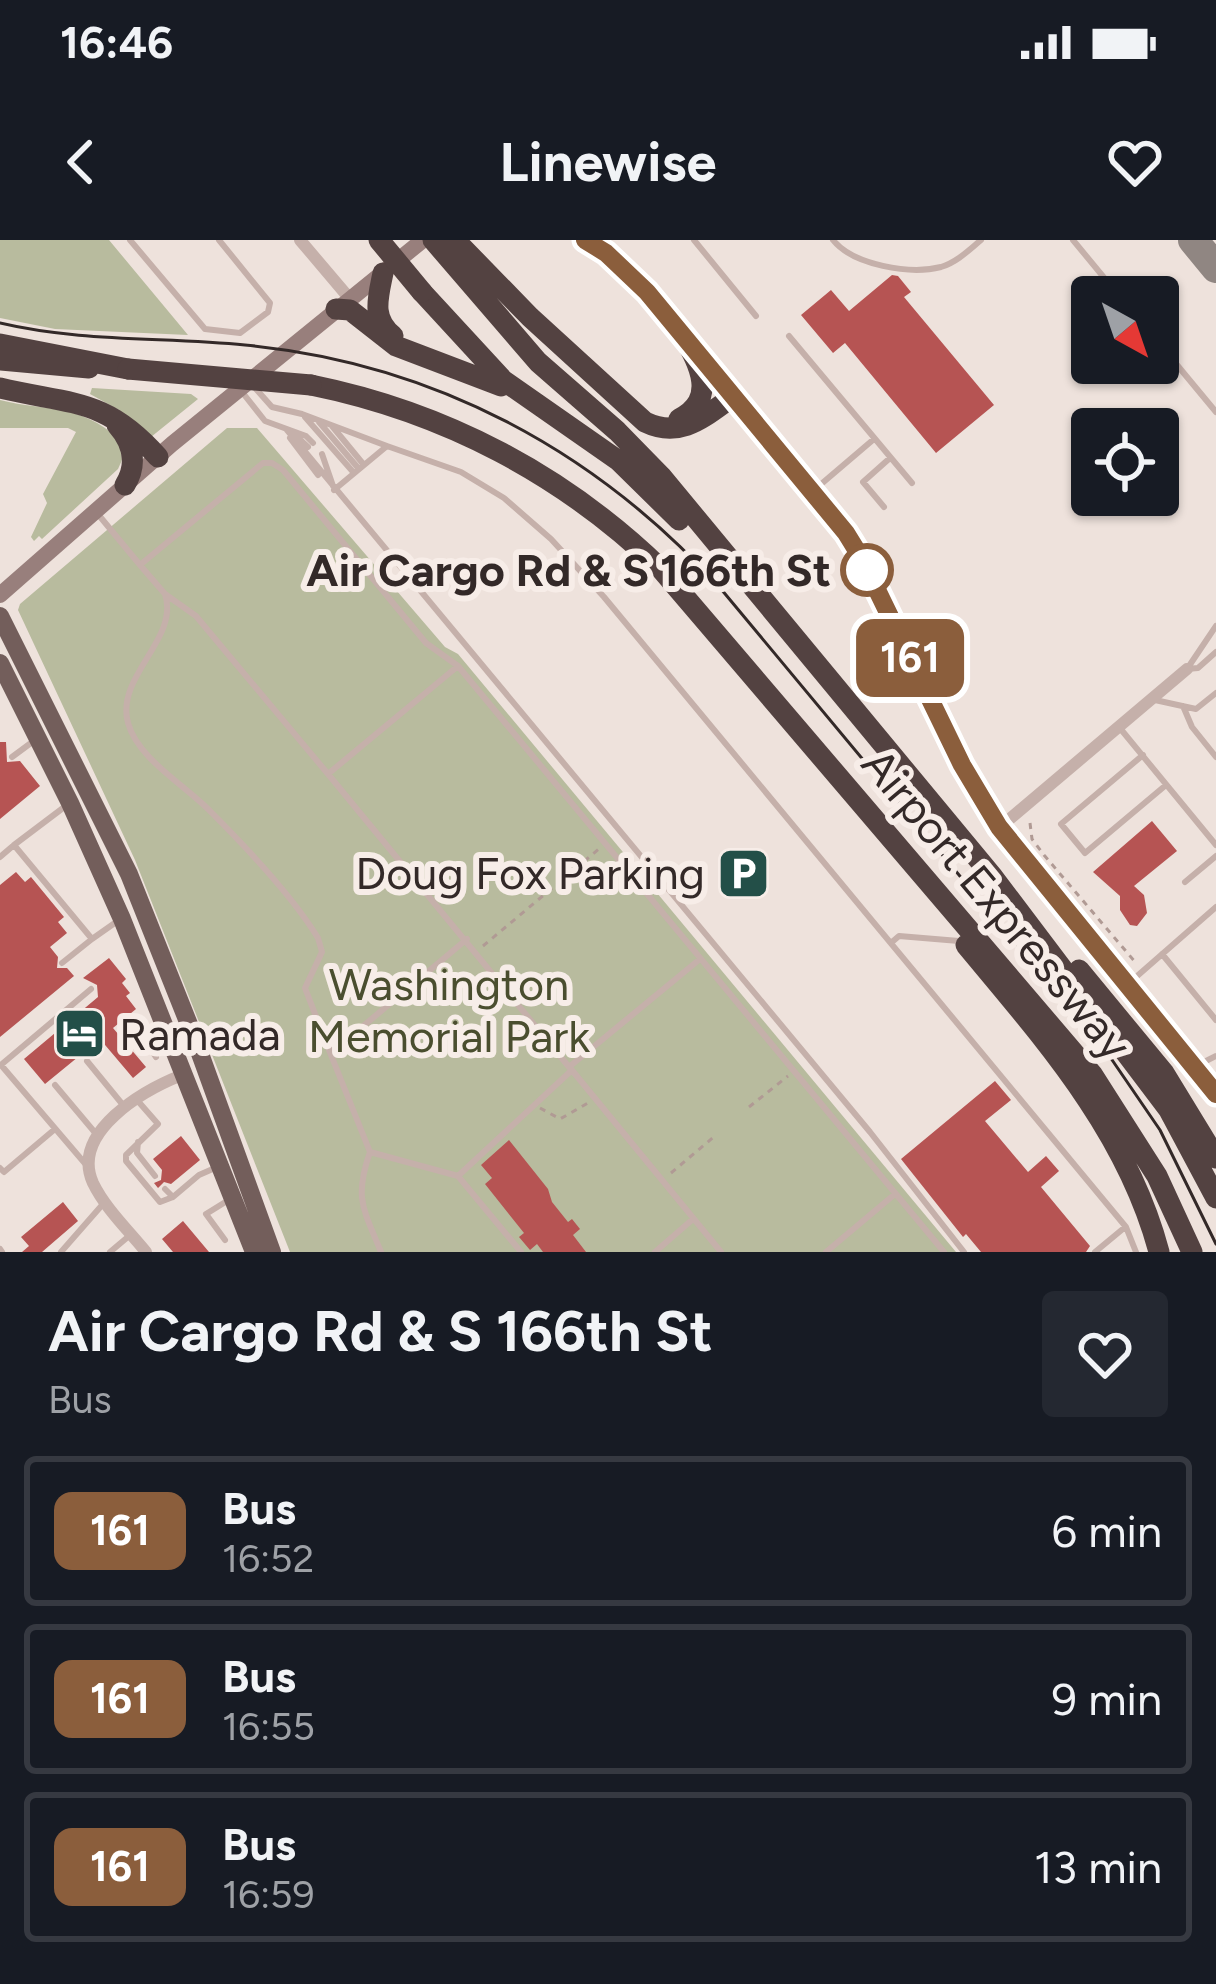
<!DOCTYPE html>
<html lang="en">
<head>
<meta charset="utf-8">
<style>
	:root { --surface:#171b24; --page:#242831; --text:#f1f3f6; --muted:#9ea1a6; --line:#363941 }
	body { margin:0; font-family:Figtree,sans-serif; background:var(--page); color:var(--text); height:100vh; display:flex; flex-direction:column; font-size:45px; white-space:nowrap }
	* { box-sizing:border-box; margin:0 }
	p { font-size:39px; color:var(--muted) }
	.icon { flex:none; width:66px; height:66px; fill:none; stroke:currentColor; stroke-width:2; stroke-linecap:round; stroke-linejoin:round }
	.map { position:relative; height:1012px; overflow:hidden }
	.sheet { display:flex; flex-direction:column; background:var(--surface); flex:1 }
	.sheet>* { flex:none }
	.badge { padding:0 24px; border-radius:18px; font-size:42px; line-height:78px }
	.needle { width:78px; rotate:140deg }
	.tools { position:absolute; left:1071px; top:36px; display:grid; gap:24px }
	.tools a { display:grid; place-items:center; width:108px; height:108px; border-radius:12px; background:var(--surface); box-shadow:0 3px 9px #0004; font-size:60px }
	.map>.badge { position:absolute; translate:-50% -50%; box-shadow:0 0 0 6px #fff }
	.round { display:grid; place-items:center; flex:none; width:126px; height:126px; border-radius:12px; background:var(--page) }
	.summary { display:flex; align-items:center; justify-content:space-between; height:204px; padding:0 48px }
	h1 { font-size:57px; font-weight:700; line-height:90px }
	ul { padding:0; list-style:none }
	li { display:flex; align-items:center; gap:36px; height:150px; margin:0 24px 18px; padding:0 24px; border:6px solid var(--line); border-radius:12px }
	li div { flex:1 }
	li b { display:block; font-size:45px }
	li em { font-style:normal }
	li .badge { min-width:132px; font-weight:700; text-align:center }
	.status { display:flex; justify-content:space-between; align-items:center; height:84px; padding:0 60px; background:var(--surface); direction:ltr }
	.status svg { height:33px; fill:currentColor }
	header { display:flex; justify-content:space-between; align-items:center; height:156px; padding:0 48px; background:var(--surface); font-size:54px; font-weight:700 }
	.map>svg:first-child { display:block }
	.green { fill:#b8bb9e }
	.lines { fill:none; stroke-linecap:round; stroke-linejoin:round }
	.taxiway { stroke:#908682; stroke-width:30 }
	.building { fill:#b65453 }
	.path { stroke:#b09a94; stroke-width:3; stroke-dasharray:6 6; stroke-linecap:butt }
	.lane { stroke:#c5b0aa; stroke-width:6 }
	.street { stroke:#c5b0aa; stroke-width:12 }
	.secondary { stroke:#987f7c; stroke-width:16 }
	.primary { stroke:#735e5b; stroke-width:18 }
	.highway { stroke:#534241; stroke-width:21 }
	.tram { stroke:#332928; stroke-width:3 }
	.highway-bridge { stroke:#534241; stroke-width:21 }
	.line-casing { stroke:#fff; stroke-width:27 }
	.line { stroke:#8b5e3c; stroke-width:18 }
	.stop-dot { fill:#fff; stroke:#8b5e3c; stroke-width:6 }
	.labels { text-anchor:middle; dominant-baseline:central; stroke-width:12; stroke-linejoin:round; paint-order:stroke }
	.stop-label { font-size:45px; font-weight:bold; fill:#332928; stroke:#f7ede8; text-anchor:end }
	.poi-label { font-size:45px; fill:#332928; stroke:#f7ede8; text-anchor:end }
	.street-label { font-size:45px; fill:#332928; stroke:#f7ede8 }
	.park-label { font-size:45px; fill:#4a4e2f; stroke:#f7ede8 }
</style>
</head>
<body>
<div class="status"><b>16:46</b><svg viewBox="0 0 49 12"><path d="M0 12V9h3v3zM5 12V6h3v6zM10 12V3h3v9zM15 12V0h3v12zM26 1h20v11H26zM47 4h2v5h-2z"/></svg></div>
<header><svg class="icon" aria-label="back" viewBox="0 0 24 24"><path d="M15 5l-7 7 7 7"/></svg>Linewise<svg class="icon" aria-label="heart" viewBox="0 0 24 24"><path d="M12 20l-8-8c-3-5 5-10 8-4 3-6 11-1 8 4z"/></svg></header>
<div class="map">
<svg width="1216" height="1012" viewBox="0 0 1216 1012">
	<rect width="100%" height="100%" fill="#eee2dc"/>
	<!-- green -->
	<path class="green" d="M0,0H109L188,95L55,89L0,78Z
		M92,148L191,154L198,159L151,197L119,170L90,154Z
		M0,160C48,172 79,163 119,199L122,220L118,229L42,299L39,296L34,301L31,297L47,263L43,254L76,192L68,188H0Z
		M227,188H257L445,407L458,414L956,1012H290L135,620L18,370L20,364Z"/>
	<g class="lines">
		<!-- taxiway -->
		<path class="taxiway" d="M1193,0L1216,28"/>
	</g>
	<!-- building -->
	<path class="building" d="M892,35L898,36L911,52L904,57L994,165L936,213L845,103L833,113L801,75L831,50L849,71Z
		M0,502H6L7,522L20,521L40,546L0,579Z
		M1152,581L1177,611L1134,646L1144,655L1147,673L1137,686L1130,685L1120,670V656L1093,632Z
		M16,632L25,642L31,637L64,677L58,682L67,693L50,707L58,717L57,728H67L74,736L0,797V645Z
		M109,718L126,739L122,743L130,753L126,756L136,769L113,788L146,827L133,838L100,799L45,844L24,819L98,757L97,745L83,738Z
		M995,841L1011,860L985,881L1028,932L1046,916L1059,931L1041,947L1090,1006L1086,1012H981L966,994L963,997L901,919Z
		M181,896L200,920L171,944L164,942L158,948L154,943L161,940L162,930L153,919Z
		M509,900L548,949L552,962L568,982L572,979L580,989L573,995L586,1012H543L537,1004L530,1010L519,997L524,993L485,944L492,938L481,925Z
		M63,962L78,981L42,1012H22L29,1006L21,997Z
		M183,981L209,1012H173L162,999Z"/>
	<g class="lines">
		<!-- path -->
		<path class="path" d="M1030,583L1032,599L1044,615L1136,723
			M483,706L600,608
			M749,867L788,836
			M540,868L560,879L588,863
			M671,933L716,895"/>
		<!-- lane -->
		<path class="lane" d="M130,0L205,89L240,93L268,72L270,63L219,0
			M694,0L756,76
			M833,0C853,25 910,35 941,27C957,22 969,10 981,0
			M1073,0L1120,57
			M789,96L912,243
			M1158,102L1216,172
			M256,149L272,167L302,174L387,206
			M242,152L265,181L306,196L313,203
			M305,177L354,233
			M319,182L359,229
			M332,186L364,225
			M287,190L870,892L964,1012
			M295,195L308,207
			M290,198L318,235
			M322,214L333,246
			M334,250L387,206L461,232L504,258L551,299L604,357L1126,987L1136,1012
			M813,251L874,199
			M884,267L863,242L890,218
			M97,273L140,325L263,223H272L283,230L426,403L458,426L944,1012
			M140,325L165,354L196,376L328,534L458,426
			M165,354C180,399 115,436 128,483C138,519 185,545 210,571C246,607 292,655 318,698L322,712L305,748L329,810
			M1187,429L1216,386
			M1187,429L1198,428L1216,412
			M1155,460L1196,469L1216,453
			M1183,466L1192,487L1216,517
			M1119,487L1216,605
			M1143,515L1061,584L1085,613L1166,545
			M12,517L35,500
			M328,534L569,827L700,719
			M67,565L14,605L92,699L119,680
			M0,617L14,605
			M1185,642L1216,616
			M892,702L899,696L959,701
			M1162,714L1216,780
			M62,723L92,699
			M1128,744L1216,667
			M156,817L139,791L158,785
			M87,821L123,865
			M2,824L91,749
			M1,825L88,927
			M1198,825L1216,816
			M571,829L721,1012
			M55,845L97,895
			M137,860L158,884L126,915V921L160,962L173,957
			M138,902L137,913L155,936
			M370,912C354,958 363,968 381,1012
			M0,928L4,932L55,889
			M458,936L370,912L329,810L337,808L467,699
			M165,949L173,957L199,935L215,928
			M225,1000L206,974L227,961
			M0,1009L2,1012
			M61,1012L103,964
			M110,1012L129,996
			M521,1012L458,936L572,830
			M655,1012L693,979
			M826,1012L895,954
			M1095,1012L1124,988"/>
		<!-- street -->
		<path class="street" d="M300,0L350,59
			M999,588L1187,429
			M146,1012C129,991 105,968 93,943C70,892 144,850 182,835"/>
		<!-- secondary -->
		<path class="secondary" d="M594,0L679,88L846,293L862,319L962,525L999,588L1216,854
			M0,355L172,204L423,0"/>
		<!-- primary -->
		<path class="primary" d="M0,376L129,634L194,797L272,1012
			M0,423L70,563L122,679L254,1012"/>
		<!-- highway -->
		<path class="highway" d="M433,0L538,122L617,191L661,236L993,637L1169,870L1216,958
			M455,0L530,77L645,182C682,200 706,175 735,155
			M383,33C378,58 371,78 393,96
			M422,52L503,140L619,221L679,280
			M336,69L350,70L396,106L501,146
			M0,104L128,129
			M0,120L89,128
			M311,145C444,172 563,234 661,329L1092,834L1157,936L1192,1012
			M0,148C71,165 105,157 158,217
			M679,179C721,157 696,120 679,88
			M117,185C133,203 138,224 125,245
			M966,705C1044,799 1127,891 1159,1012
			M1079,730L1164,833L1216,918"/>
		<!-- tram -->
		<path class="tram" d="M0,83C80,102 164,97 245,105C433,123 596,210 721,349L1108,814L1160,890L1216,1004"/>
		<!-- highway-bridge -->
		<path class="highway-bridge" d="M379,0L422,52
			M128,129L311,145"/>
	</g>
	<g class="lines">
		<defs>
			<path id="line" d="M585,0L606,13L647,52L846,293L862,319L962,525L999,587L1216,854"/>
		</defs>
		<!-- line casing -->
		<use href="#line" class="line-casing"/>
		<!-- line -->
		<use href="#line" class="line"/>
	</g>
	<!-- icons -->
	<defs>
		<symbol id="parking-square" viewBox="-11 -11 22 22"><rect x="-9" y="-9" width="18" height="18" rx="4" fill="#234f48" stroke="#f7ede8"/><path d="M-3.5-5.5H1a3.5 3.5 0 0 1 0 7H-1V5.5H-3.5ZM-1-3.4V-.6H.8a1.4 1.4 0 0 0 0-2.8Z" fill="#fff"/></symbol>
		<symbol id="hotel-square" viewBox="-11 -11 22 22"><rect x="-9" y="-9" width="18" height="18" rx="4" fill="#234f48" stroke="#f7ede8"/><path d="M-6-4.5h1.5V1H6V5H4.5V3h-9V5H-6ZM-4 0a1.8 1.8 0 1 1 3.6 0ZM.5 0V-2.5h3Q6-2.5 6 0Z" fill="#fff"/></symbol>
	</defs>
	<g fill-rule="evenodd">
		<use href="#parking-square" x="714" y="604" width="59" height="59"/>
		<use href="#hotel-square" x="50" y="764" width="59" height="59"/>
	</g>
	<!-- markers -->
	<circle class="stop-dot" cx="867" cy="330" r="24"/>
	<g class="labels">
		<!-- stop labels -->
		<g class="stop-label">
			<text x="831" y="330">Air Cargo Rd &amp; S 166th St</text>
		</g>
		<!-- poi labels -->
		<g class="poi-label">
			<text x="705" y="633">Doug Fox Parking</text>
			<text x="119" y="794" text-anchor="start">Ramada</text>
		</g>
		<!-- street labels -->
		<g class="street-label">
			<text transform="translate(997 664) rotate(50)">Airport Expressway</text>
		</g>
		<!-- park labels -->
		<g class="park-label">
			<text x="449" y="744">Washington<tspan x="449" dy="52">Memorial Park</tspan></text>
		</g>
	</g>
</svg>
<div class="tools">
<a><svg class="needle" viewBox="-14 -14 28 28"><path d="M0-13l5 13h-10z" fill="#e53935"/><path d="M0 13l5-13h-10z" fill="#9ea1a6"/></svg></a>
<a><svg class="icon" aria-label="locate" viewBox="0 0 24 24"><circle cx="12" cy="12" r="6"/><path d="M12 2v4M12 18v4M2 12h4M18 12h4"/></svg></a>
</div>
<b class="badge" style="left:910px;top:418px;background:#8b5e3c;color:#fff">161</b>
</div>
<section class="sheet">
<div class="summary"><div><h1>Air Cargo Rd &amp; S 166th St</h1><p>Bus</p></div><a class="round"><svg class="icon" aria-label="heart" viewBox="0 0 24 24"><path d="M12 20l-8-8c-3-5 5-10 8-4 3-6 11-1 8 4z"/></svg></a></div>
<ul>
<li><span class="badge" style="background:#8b5e3c;color:#fff">161</span><div><b>Bus</b><p>16:52</p></div><em>6 min</em></li>
<li><span class="badge" style="background:#8b5e3c;color:#fff">161</span><div><b>Bus</b><p>16:55</p></div><em>9 min</em></li>
<li><span class="badge" style="background:#8b5e3c;color:#fff">161</span><div><b>Bus</b><p>16:59</p></div><em>13 min</em></li>
</ul>
</section>
</body>
</html>
